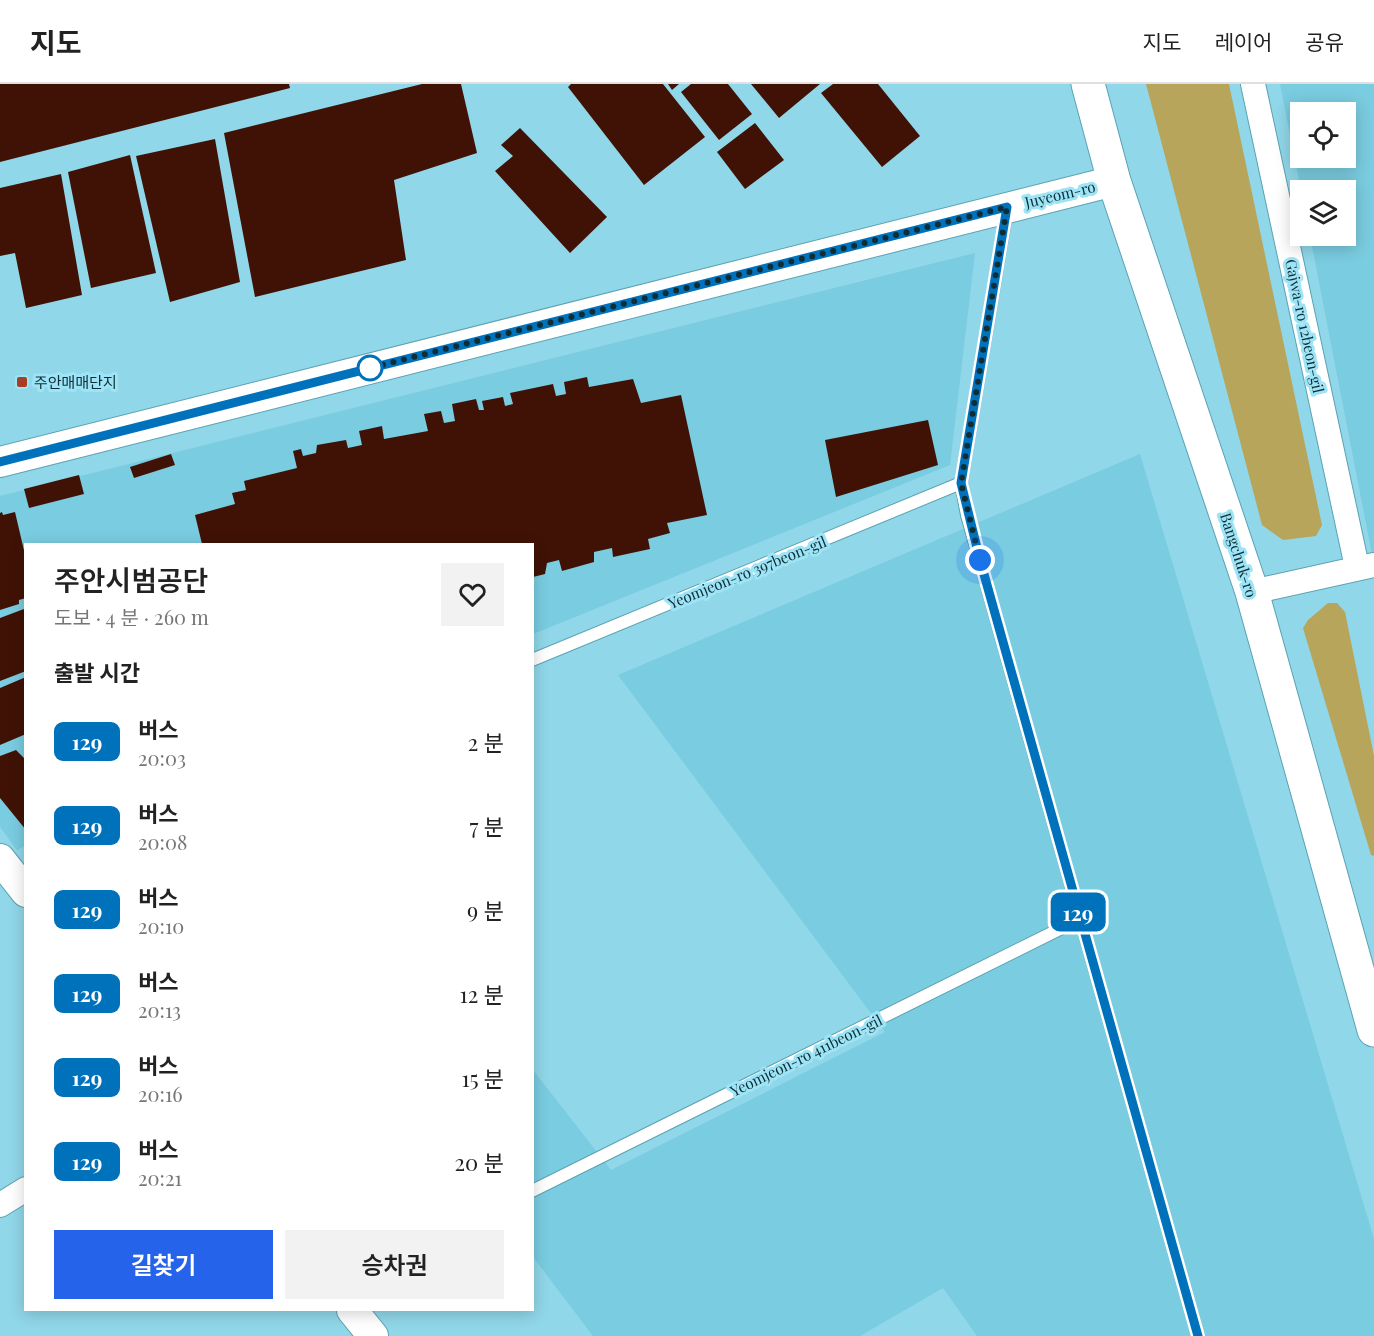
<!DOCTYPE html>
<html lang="ko">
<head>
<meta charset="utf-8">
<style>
	:root { --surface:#fff; --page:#f2f2f2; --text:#222; --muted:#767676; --line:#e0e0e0; --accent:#2563eb }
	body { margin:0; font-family:"Playfair Display","Noto Sans KR",serif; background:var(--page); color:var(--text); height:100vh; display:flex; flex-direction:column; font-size:22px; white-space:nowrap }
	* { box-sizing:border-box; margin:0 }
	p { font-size:20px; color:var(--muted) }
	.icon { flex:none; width:33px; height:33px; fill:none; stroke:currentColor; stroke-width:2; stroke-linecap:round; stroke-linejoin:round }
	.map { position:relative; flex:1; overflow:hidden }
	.sheet { position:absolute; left:24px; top:459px; width:510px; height:768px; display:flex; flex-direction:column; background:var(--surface); border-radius:0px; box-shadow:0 3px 15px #0003 }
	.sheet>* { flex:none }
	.badge { padding:0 12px; border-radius:9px; font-size:21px; line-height:39px }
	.controls { position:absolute; left:1290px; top:18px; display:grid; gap:12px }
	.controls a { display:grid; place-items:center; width:66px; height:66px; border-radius:0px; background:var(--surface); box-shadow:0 3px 15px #0003; font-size:30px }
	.you { position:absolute; width:30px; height:30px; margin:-15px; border:4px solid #fff; border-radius:50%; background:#1a73e8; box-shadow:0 0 0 9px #1a73e833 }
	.map>.badge { position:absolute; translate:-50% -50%; box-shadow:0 0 0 3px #fff }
	h2 { padding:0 30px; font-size:22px; line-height:54px }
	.round { display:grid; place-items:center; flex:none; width:63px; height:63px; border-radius:0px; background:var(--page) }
	.headline { display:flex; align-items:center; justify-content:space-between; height:102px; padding:0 30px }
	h1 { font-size:28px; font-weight:600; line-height:45px }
	.button { display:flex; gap:12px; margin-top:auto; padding:12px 30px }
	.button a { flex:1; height:69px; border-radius:0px; background:var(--accent); color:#fff; font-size:24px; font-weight:600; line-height:69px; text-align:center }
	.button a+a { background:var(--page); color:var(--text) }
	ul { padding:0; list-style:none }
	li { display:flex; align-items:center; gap:18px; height:84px; padding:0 30px }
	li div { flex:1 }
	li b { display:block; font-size:22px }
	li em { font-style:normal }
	li .badge { min-width:66px; font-weight:700; text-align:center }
	header { display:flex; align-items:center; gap:36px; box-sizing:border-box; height:84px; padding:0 30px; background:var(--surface); border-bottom:2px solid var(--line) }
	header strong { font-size:28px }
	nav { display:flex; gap:33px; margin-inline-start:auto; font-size:21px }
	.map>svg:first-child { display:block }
	.built { fill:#7acce0; fill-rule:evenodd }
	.green { fill:#b8a55c }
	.building { fill:#401206 }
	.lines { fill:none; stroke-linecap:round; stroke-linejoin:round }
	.service-casing { stroke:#5ba2b3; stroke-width:14 }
	.minor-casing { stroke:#5ba2b3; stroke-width:26 }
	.tertiary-casing { stroke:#5ba2b3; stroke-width:32 }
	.secondary-casing { stroke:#5ba2b3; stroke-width:35 }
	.service { stroke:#fff; stroke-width:12 }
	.minor { stroke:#fff; stroke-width:24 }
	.tertiary { stroke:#fff; stroke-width:30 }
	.secondary { stroke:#fff; stroke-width:33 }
	.line-casing { stroke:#fff; stroke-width:14 }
	.line { stroke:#0072bc; stroke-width:9 }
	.walk { stroke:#0f2d34; stroke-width:6; stroke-dasharray:0 10.8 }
	.stop-dot { fill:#fff; stroke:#0072bc; stroke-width:3 }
	.poi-dot { fill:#a83f25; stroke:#9de4f6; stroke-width:2 }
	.labels { text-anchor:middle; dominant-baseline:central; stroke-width:6; stroke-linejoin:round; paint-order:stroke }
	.street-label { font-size:15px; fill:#0f2d34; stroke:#9de4f6 }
	.poi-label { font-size:15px; fill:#0f2d34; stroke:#9de4f6; text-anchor:start }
</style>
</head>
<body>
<header>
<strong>지도</strong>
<nav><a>지도</a><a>레이어</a><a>공유</a></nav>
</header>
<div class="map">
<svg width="1374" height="1252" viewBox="0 0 1374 1252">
	<rect width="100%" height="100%" fill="#90d7e9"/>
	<!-- built -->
	<path class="built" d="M1280,0H1374V481L1310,152H1346V106H1301ZM1300,28H1346V74H1300Z
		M975,169L950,381L533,550L532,460H26L25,762L17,766L0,743V412Z
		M1140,370L1374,1155V1252H977L943,1204L860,1252H593L533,1173V986L611,1086L885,948L618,591Z"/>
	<!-- green -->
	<path class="green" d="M1146,0H1229L1322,441L1316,452L1283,456L1262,441Z
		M1328,519H1337L1345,528L1374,672V772L1371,771L1303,544L1308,536Z"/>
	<!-- building -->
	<path class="building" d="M0,0H289L290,4L0,78Z
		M422,0H461L477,69L394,96L406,176L255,213L224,49Z
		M571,0H663L705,53L644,101L568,3Z
		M668,0H679L672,6Z
		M691,0H728L752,30L719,56L681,8Z
		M751,0H820L779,34Z
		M833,0H878L920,52L882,83L821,9Z
		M755,39L784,76L745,105L717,68Z
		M520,44L607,133L570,169L495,87L513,72L501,61Z
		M215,55L240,198L170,218L136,72Z
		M130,71L156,189L91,204L68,88Z
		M61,90L82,211L26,224L15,169L0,172V104Z
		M587,293L589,303L633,295L641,319L681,311L707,431L667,439L670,449L648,455L650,465L613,473L612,464L594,468V478L562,487L559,476L547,479L545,490L533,493L532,460H202L195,431L235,420L232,409L246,406L244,397L297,384L293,367L301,365L303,372L316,369L317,361L346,356L348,364L362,361L359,347L382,342L384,355L428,347L424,330L441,327L444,339L455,337L452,320L476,315L479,326H484L482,317L503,313L505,322L513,320L510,309L553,300L556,312L566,310L564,298Z
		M928,336L938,381L836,413L825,356Z
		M171,370L175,381L134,394L130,383Z
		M79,391L84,410L29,424L24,405Z
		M2,428L3,431L15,428L26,475V514L19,516V520L0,526V429Z
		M24,525L26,587L0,597V534Z
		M26,593V650L0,661V604Z
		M16,666L26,676V746L0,714V672Z"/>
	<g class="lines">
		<defs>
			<path id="service" d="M1007,124L961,399L967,431L1198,1252
				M532,576L961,399
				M532,1107L1080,835"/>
			<path id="minor" d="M1253,0L1357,483
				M1252,508L1374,481
				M0,1121L26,1105"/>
			<path id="tertiary" d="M0,378L1114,97
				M0,775L26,808
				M352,1226L373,1252"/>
			<path id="secondary" d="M1088,0L1114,97L1252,508L1374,946"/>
		</defs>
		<!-- service casing -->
		<use href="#service" class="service-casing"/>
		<!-- minor casing -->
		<use href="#minor" class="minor-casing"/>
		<!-- tertiary casing -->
		<use href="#tertiary" class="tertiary-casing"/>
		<!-- secondary casing -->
		<use href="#secondary" class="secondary-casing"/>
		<!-- service -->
		<use href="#service" class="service"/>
		<!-- minor -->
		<use href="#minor" class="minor"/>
		<!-- tertiary -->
		<use href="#tertiary" class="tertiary"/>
		<!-- secondary -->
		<use href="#secondary" class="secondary"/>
	</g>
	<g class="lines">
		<defs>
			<path id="line" d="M0,378L1007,123L961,399L980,476L1198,1252"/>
		</defs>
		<!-- line casing -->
		<use href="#line" class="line-casing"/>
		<!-- line -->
		<use href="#line" class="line"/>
		<!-- walk -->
		<path class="walk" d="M370,284L366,285L1007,123L961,399L980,476"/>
	</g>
	<!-- markers -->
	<circle class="stop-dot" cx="370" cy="284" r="12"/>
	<rect class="poi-dot" x="16" y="292" width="12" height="12" rx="3"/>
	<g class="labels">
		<!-- street labels -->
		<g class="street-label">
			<text transform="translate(1060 110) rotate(-13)">Juyeom-ro</text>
			<text transform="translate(1305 242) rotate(78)">Gajwa-ro 12beon-gil</text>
			<text transform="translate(1239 471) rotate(72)">Bangchuk-ro</text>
			<text transform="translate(747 488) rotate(-22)">Yeomjeon-ro 397beon-gil</text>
			<text transform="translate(806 971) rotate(-26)">Yeomjeon-ro 411beon-gil</text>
		</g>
		<!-- poi labels -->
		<g class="poi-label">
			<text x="34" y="298">주안매매단지</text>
		</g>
	</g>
</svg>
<div class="controls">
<a><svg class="icon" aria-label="locate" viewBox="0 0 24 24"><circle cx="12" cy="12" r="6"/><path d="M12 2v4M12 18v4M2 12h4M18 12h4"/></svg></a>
<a><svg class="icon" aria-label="layers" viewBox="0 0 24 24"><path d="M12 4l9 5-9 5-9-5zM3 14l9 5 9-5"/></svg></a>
</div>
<div class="you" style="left:980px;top:476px"></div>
<b class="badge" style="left:1078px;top:828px;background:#0072bc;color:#fff">129</b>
<section class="sheet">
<div class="headline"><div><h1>주안시범공단</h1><p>도보 · 4 분 · 260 m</p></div><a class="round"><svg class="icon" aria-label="heart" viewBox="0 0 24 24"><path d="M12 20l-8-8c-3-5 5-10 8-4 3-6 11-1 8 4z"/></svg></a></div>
<h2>출발 시간</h2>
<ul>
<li><span class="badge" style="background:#0072bc;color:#fff">129</span><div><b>버스</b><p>20:03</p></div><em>2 분</em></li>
<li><span class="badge" style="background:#0072bc;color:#fff">129</span><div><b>버스</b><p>20:08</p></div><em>7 분</em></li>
<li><span class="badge" style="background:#0072bc;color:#fff">129</span><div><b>버스</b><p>20:10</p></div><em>9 분</em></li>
<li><span class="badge" style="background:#0072bc;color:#fff">129</span><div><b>버스</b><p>20:13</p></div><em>12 분</em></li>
<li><span class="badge" style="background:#0072bc;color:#fff">129</span><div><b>버스</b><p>20:16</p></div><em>15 분</em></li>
<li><span class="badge" style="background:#0072bc;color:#fff">129</span><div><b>버스</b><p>20:21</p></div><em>20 분</em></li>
</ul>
<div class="button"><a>길찾기</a><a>승차권</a></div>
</section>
</div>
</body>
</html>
